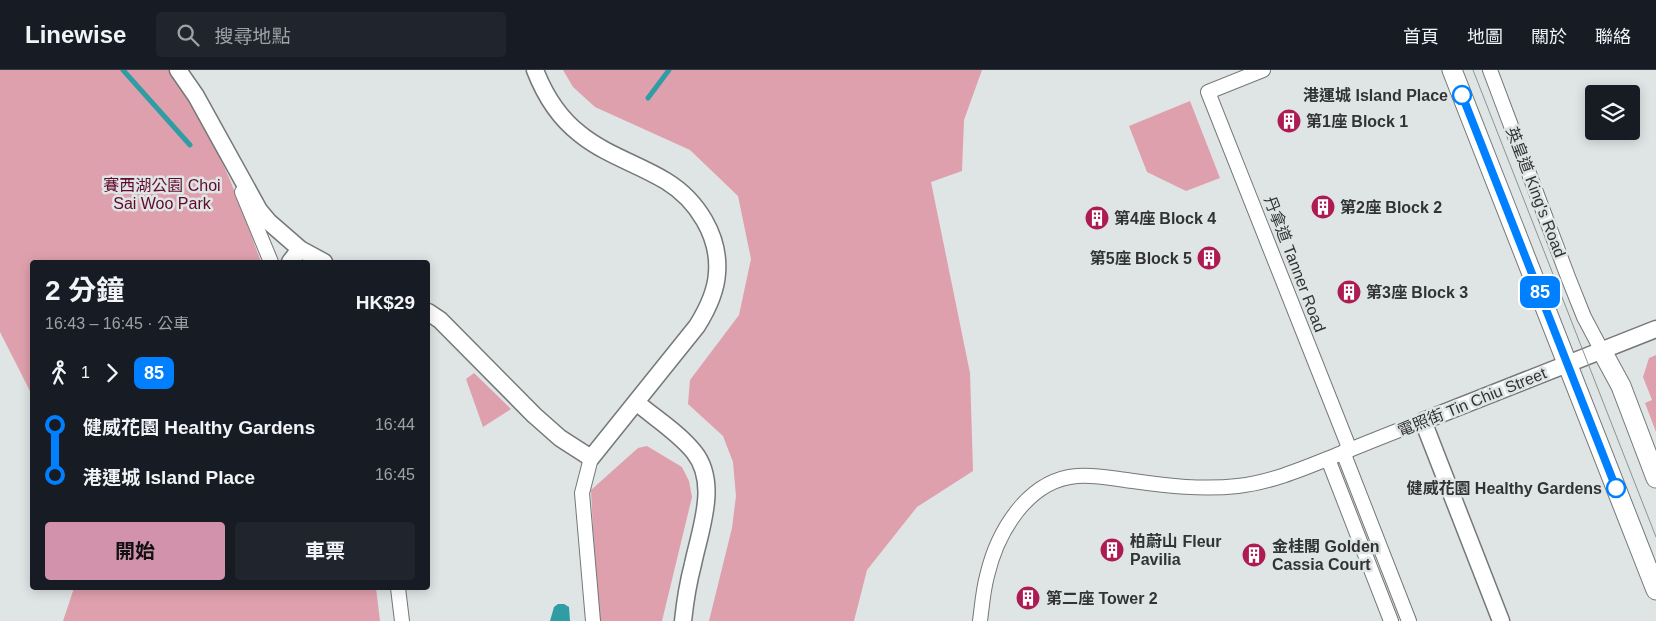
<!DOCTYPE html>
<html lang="zh-TW">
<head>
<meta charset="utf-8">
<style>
	:root { --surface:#171b24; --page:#20242c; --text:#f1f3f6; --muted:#9ea1a6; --line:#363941; --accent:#d292ac }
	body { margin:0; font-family:Arial,"Noto Sans TC",sans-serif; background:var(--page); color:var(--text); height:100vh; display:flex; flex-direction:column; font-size:19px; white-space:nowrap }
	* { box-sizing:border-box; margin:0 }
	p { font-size:16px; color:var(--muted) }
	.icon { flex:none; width:28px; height:28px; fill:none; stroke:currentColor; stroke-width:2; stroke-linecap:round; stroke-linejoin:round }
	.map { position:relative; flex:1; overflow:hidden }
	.details { position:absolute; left:30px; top:190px; width:400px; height:330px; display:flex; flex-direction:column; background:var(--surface); border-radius:5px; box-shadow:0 2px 12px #0003 }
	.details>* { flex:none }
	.badge { padding:0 10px; border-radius:8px; font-size:18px; line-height:32px }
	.fabs { position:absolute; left:1585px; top:15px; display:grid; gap:10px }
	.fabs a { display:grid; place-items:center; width:55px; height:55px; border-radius:5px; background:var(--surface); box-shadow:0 2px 12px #0003; font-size:25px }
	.map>.badge { position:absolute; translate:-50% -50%; box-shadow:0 0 0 2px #fff }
	.legs { display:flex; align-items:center; gap:8px; height:55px; padding:0 15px; font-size:16px }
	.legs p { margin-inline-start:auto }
	.overview { display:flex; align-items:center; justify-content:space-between; height:85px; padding:0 15px }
	h1 { font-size:28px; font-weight:700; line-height:38px }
	.button { display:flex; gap:10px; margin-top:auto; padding:10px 15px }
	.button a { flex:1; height:58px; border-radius:5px; background:var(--accent); color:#111; font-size:20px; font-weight:700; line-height:58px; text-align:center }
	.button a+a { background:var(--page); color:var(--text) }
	ul { padding:0 15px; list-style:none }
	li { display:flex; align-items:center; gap:18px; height:50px; font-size:19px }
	li i { display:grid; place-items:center; width:8px; height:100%; margin:0 6px; background:currentColor }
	li i::after { content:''; width:12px; height:12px; margin:-6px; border:4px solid; border-radius:50%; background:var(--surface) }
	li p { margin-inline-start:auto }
	li:first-child i { background:linear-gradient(#0000 50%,currentColor 0) }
	li:last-child i { background:linear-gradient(currentColor 50%,#0000 0) }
	header { display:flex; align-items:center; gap:30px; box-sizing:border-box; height:70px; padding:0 25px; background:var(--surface); border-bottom:1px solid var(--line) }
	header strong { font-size:24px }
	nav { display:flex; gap:28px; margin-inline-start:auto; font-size:18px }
	.search { width:350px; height:45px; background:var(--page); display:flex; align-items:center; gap:12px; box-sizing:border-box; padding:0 18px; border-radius:5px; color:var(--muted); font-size:19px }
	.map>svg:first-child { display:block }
	.green { fill:#dfa0ad }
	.water { fill:#309da5 }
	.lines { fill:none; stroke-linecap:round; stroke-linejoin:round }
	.stream { stroke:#309da5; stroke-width:5 }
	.minor-casing { stroke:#747879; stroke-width:16 }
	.tertiary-casing { stroke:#747879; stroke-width:19 }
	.secondary-casing { stroke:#747879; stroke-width:21 }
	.minor { stroke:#fff; stroke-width:14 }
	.tertiary { stroke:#fff; stroke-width:16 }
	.secondary { stroke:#fff; stroke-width:19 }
	.tram { stroke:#8f9394; stroke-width:1 }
	.line-1-casing { stroke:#fff; stroke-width:11 }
	.line-1 { stroke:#0080ff; stroke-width:8 }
	.stop-1-dot { fill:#fff; stroke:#0080ff; stroke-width:2.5 }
	.labels { text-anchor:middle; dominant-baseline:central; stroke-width:5; stroke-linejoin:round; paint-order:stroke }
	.stop-label { font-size:16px; font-weight:bold; fill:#323434; stroke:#dfe4e5; text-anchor:end }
	.poi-label { font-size:16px; font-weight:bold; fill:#323434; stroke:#dfe4e5; text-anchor:start }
	.park-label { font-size:16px; fill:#610a2b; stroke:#dfe4e5 }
	.street-label { font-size:16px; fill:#323434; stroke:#dfe4e5 }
</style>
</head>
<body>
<header>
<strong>Linewise</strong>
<div class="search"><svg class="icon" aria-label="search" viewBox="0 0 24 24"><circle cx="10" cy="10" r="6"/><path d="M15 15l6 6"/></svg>搜尋地點</div>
<nav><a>首頁</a><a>地圖</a><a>關於</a><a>聯絡</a></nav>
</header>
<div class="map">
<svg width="1656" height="551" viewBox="0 0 1656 551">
	<rect width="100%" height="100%" fill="#dfe4e5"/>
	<!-- green -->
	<path class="green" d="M0,0H170C192,35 214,72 230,110C241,137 251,165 261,192H32V325L0,262Z
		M563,0H982L964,50L962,101L931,112L970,303L973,401L917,437L867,500L854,551H709L732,458L736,426L733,392L723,366L688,334L690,310L739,245L751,189L738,126L690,80L595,37L573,17Z
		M1190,31L1220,108L1186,121L1147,102L1129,56Z
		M1656,285V362L1645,333L1652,330L1643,307L1649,288Z
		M474,303L511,339L483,357L466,309Z
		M647,376L682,397L689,411L692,427L662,551H600L597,541L591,420L638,378Z
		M74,518H376L380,551H63Z"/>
	<!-- water -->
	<path class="water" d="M558,534H564L569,537L570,551H550L554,537Z"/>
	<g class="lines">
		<!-- stream -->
		<path class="stream" d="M123,0L190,75
			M648,28L669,0"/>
		<defs>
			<path id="minor" d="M1263,0L1208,22L1350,380
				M1490,0L1568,207L1584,247L1602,281
				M242,122L271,192
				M1343,382L1409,551
				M591,388L582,423L593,551
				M1328,389L1391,551
				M398,518L402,551
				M980,551C982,536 983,521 987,506C997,463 1027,410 1077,406C1095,404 1115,409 1133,411C1168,416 1203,420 1238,416C1274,412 1309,396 1342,383C1369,372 1396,361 1423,351"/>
			<path id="tertiary" d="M178,0L196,26L259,140L269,152L300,179L324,192
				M290,192L300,179
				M428,242L440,250L534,345L560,368L591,388L697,256C707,240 716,222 717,203C720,166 697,130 666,111C638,94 606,85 580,64C558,47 545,26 535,0
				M636,332C655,348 679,363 694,382C719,413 700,460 693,494C688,513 685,532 683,551
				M1501,551L1423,351L1656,259"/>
			<path id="secondary" d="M1452,0L1656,520
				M1602,281L1621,316L1656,408"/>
		</defs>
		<!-- minor casing -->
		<use href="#minor" class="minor-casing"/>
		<!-- tertiary casing -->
		<use href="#tertiary" class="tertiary-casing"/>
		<!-- secondary casing -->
		<use href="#secondary" class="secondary-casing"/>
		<!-- minor -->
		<use href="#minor" class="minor"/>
		<!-- tertiary -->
		<use href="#tertiary" class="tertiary"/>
		<!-- secondary -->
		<use href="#secondary" class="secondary"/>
		<!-- tram -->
		<path class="tram" d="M1473,0L1656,467"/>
	</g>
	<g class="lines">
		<defs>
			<path id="line-1" d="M1462,25L1616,418"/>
		</defs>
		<!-- line-1 casing -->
		<use href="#line-1" class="line-1-casing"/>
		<!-- line-1 -->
		<use href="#line-1" class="line-1"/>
	</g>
	<!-- icons -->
	<defs>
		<symbol id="building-disc" viewBox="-11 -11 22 22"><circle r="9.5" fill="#ac1b51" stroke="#dfe4e5"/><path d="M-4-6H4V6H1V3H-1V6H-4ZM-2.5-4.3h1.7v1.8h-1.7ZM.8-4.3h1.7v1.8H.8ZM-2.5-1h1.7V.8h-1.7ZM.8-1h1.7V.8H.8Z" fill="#fff"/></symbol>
	</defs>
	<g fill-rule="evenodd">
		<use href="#building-disc" x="1275" y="37" width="28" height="28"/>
		<use href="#building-disc" x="1309" y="123" width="28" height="28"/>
		<use href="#building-disc" x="1083" y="134" width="28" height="28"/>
		<use href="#building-disc" x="1195" y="174" width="28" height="28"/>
		<use href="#building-disc" x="1335" y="208" width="28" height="28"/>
		<use href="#building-disc" x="1098" y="466" width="28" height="28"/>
		<use href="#building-disc" x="1240" y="471" width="28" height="28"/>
		<use href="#building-disc" x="1014" y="514" width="28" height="28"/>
	</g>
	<!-- markers -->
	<g class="stop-1-dot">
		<circle cx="1462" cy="25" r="9"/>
		<circle cx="1616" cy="418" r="9"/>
	</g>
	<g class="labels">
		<!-- stop labels -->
		<g class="stop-label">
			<text x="1448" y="25">港運城 Island Place</text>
			<text x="1602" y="418">健威花園 Healthy Gardens</text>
		</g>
		<!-- poi labels -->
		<g class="poi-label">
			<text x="1306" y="51">第1座 Block 1</text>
			<text x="1340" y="137">第2座 Block 2</text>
			<text x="1114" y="148">第4座 Block 4</text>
			<text x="1192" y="188" text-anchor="end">第5座 Block 5</text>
			<text x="1366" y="222">第3座 Block 3</text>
			<text x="1130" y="471">柏蔚山 Fleur<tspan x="1130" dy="18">Pavilia</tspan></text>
			<text x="1272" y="476">金桂閣 Golden<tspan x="1272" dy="18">Cassia Court</tspan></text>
			<text x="1046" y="528">第二座 Tower 2</text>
		</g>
		<!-- park labels -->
		<g class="park-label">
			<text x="162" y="115">賽西湖公園 Choi<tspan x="162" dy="18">Sai Woo Park</tspan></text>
		</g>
		<!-- street labels -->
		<g class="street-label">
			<text transform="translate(1536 122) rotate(69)">英皇道 King's Road</text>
			<text transform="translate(1295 194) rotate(69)">丹拿道 Tanner Road</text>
			<text transform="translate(1472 332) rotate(-22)">電照街 Tin Chiu Street</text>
		</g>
	</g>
</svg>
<div class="fabs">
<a><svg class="icon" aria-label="layers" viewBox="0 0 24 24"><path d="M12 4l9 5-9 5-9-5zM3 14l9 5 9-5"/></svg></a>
</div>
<b class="badge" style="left:1540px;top:222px;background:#0080ff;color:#fff">85</b>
<section class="details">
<div class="overview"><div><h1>2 分鐘</h1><p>16:43 – 16:45 · 公車</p></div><b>HK$29</b></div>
<div class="legs"><svg class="icon" aria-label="walk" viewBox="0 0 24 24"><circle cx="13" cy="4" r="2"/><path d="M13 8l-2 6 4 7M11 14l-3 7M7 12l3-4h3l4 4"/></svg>1<svg class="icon" aria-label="forward" viewBox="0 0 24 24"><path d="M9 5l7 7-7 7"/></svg><b class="badge" style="background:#0080ff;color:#fff">85</b></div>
<ul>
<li><i style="color:#0080ff"></i><b>健威花園 Healthy Gardens</b><p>16:44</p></li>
<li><i style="color:#0080ff"></i><b>港運城 Island Place</b><p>16:45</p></li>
</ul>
<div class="button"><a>開始</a><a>車票</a></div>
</section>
</div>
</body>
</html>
